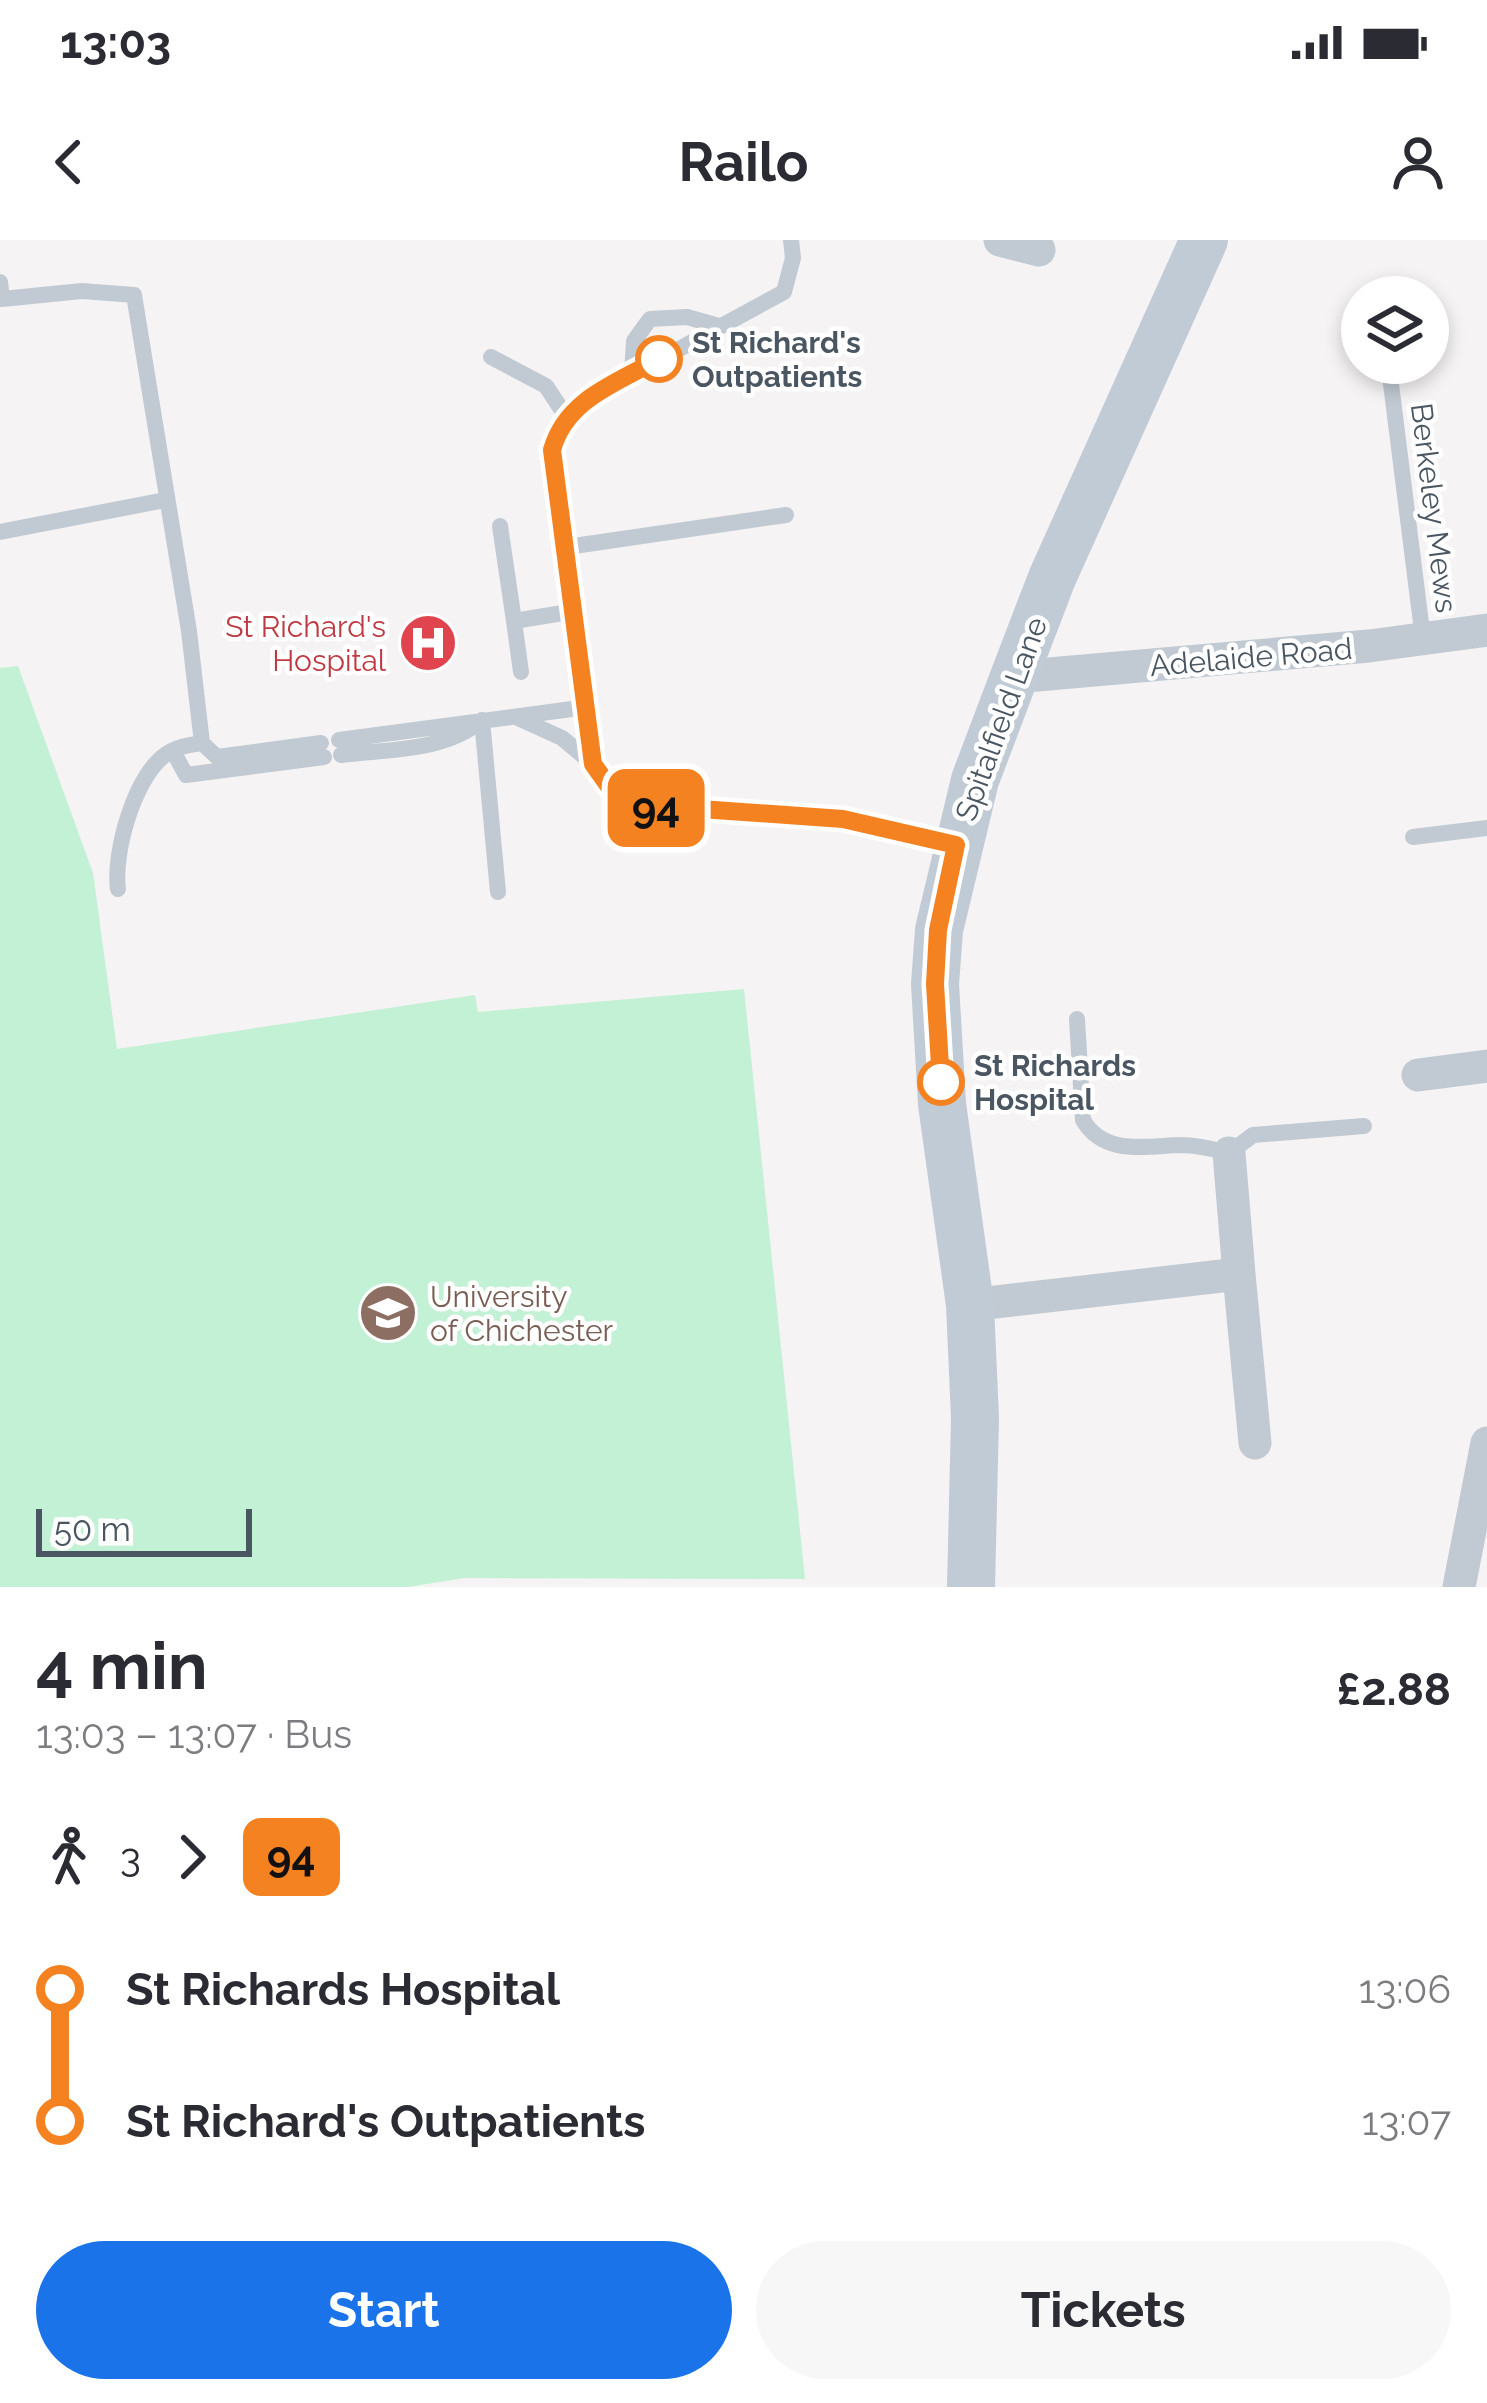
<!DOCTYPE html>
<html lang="en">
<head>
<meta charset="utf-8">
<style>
	:root { --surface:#fff; --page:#f7f7f7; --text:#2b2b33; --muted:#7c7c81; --accent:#1a73e8 }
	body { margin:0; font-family:Raleway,sans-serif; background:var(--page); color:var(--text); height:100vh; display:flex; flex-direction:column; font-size:45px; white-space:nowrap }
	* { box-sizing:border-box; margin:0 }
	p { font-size:39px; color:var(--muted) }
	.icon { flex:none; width:66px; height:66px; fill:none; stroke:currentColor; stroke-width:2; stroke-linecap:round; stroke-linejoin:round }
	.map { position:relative; height:1347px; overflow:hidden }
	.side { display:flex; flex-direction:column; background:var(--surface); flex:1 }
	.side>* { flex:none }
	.badge { padding:0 24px; border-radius:18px; font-size:42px; line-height:78px }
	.tools { position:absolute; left:1341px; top:36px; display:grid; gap:24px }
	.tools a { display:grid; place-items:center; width:108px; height:108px; border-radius:50%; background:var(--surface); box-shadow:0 6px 18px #0003; font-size:60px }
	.scale { position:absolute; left:36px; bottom:30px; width:216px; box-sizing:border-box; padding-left:12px; border:6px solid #4a5661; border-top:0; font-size:33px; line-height:42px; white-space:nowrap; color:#4a5661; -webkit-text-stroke:9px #fff; paint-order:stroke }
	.map>.badge { position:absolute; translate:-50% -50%; box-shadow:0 0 0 6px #fff }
	.legs { display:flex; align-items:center; gap:18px; height:132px; padding:0 36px; font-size:39px }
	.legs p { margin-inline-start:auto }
	.overview { display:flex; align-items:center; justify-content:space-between; height:204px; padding:0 36px }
	h1 { font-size:66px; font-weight:700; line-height:90px }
	.cta { display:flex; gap:24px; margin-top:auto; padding:24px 36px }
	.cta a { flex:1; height:138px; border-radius:72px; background:var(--accent); color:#fff; font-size:48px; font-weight:700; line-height:138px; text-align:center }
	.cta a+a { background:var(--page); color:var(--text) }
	ul { padding:0 36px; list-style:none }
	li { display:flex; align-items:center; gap:42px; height:132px; font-size:45px }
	li i { display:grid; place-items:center; width:18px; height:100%; margin:0 15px; background:currentColor }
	li i::after { content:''; width:30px; height:30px; margin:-15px; border:9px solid; border-radius:50%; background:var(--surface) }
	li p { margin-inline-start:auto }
	li:first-child i { background:linear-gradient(#0000 50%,currentColor 0) }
	li:last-child i { background:linear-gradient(currentColor 50%,#0000 0) }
	.status { display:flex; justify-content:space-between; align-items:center; height:84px; padding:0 60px; background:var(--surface); direction:ltr }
	.status svg { height:33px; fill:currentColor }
	header { display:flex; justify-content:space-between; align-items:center; height:156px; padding:0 36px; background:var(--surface); font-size:54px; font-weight:700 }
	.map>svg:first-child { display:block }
	.green { fill:#c3f1d5 }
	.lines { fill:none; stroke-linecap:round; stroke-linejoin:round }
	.lane { stroke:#c1cad2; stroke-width:16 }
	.street { stroke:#c1cad2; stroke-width:33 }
	.secondary { stroke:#c1cbd6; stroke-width:48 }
	.line-1-casing { stroke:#fff; stroke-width:27 }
	.line-1 { stroke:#f58220; stroke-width:18 }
	.stop-1-dot { fill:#fff; stroke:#f58220; stroke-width:6 }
	.labels { text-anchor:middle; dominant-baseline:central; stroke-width:9; stroke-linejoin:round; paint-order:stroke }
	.stop-label { font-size:30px; font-weight:bold; fill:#4a5661; stroke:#fff; text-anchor:start }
	.street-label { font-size:30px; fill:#4a5661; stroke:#fff }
	.health-label { font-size:30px; fill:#be3a42; stroke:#fff; text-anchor:end }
	.education-label { font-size:30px; fill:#785e54; stroke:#fff; text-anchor:start }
</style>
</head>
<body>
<div class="status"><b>13:03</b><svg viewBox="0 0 49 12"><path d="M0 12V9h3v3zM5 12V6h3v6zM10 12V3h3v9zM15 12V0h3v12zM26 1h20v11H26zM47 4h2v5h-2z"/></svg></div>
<header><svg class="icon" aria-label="back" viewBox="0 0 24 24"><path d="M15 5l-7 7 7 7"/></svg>Railo<svg class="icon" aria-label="person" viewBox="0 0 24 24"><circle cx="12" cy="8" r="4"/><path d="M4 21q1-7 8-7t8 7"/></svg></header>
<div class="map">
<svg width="1487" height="1347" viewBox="0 0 1487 1347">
	<rect width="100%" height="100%" fill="#f5f3f3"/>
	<!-- green -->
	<path class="green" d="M18,426L93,633L117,809L475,755L478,772L744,749L805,1339L464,1338L408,1347H0V428Z"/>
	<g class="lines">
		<!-- lane -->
		<path class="lane" d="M791,0L793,18L784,52L580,163L558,191L552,210L593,524L608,545L630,564L843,579L956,605
			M0,42L2,59L82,51L134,55L189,391L202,503L217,517L321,503
			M491,117L546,146L567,178
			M632,134L634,101L650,79L687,77L719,86
			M1391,144L1423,399
			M500,286L514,381
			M0,292L165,260
			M567,307L786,275
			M521,432L514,381L575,371
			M518,478L562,498L593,524
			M482,480L498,652
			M339,500L587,467
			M173,511L186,535L324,517
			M341,515C387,509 445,512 482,480
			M1413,597L1487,588
			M118,649C113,613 134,538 165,515C175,507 189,505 202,503
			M1077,779L1083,880C1104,916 1145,906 1181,905C1197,905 1213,909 1229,913L1253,895L1364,886"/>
		<!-- street -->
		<path class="street" d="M1000,0L1039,10
			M1014,437L1369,406L1487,390
			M1418,835L1487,826
			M1229,913L1239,1034
			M970,1065L1239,1034L1255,1203
			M1459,1347L1487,1203"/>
		<!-- secondary -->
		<path class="secondary" d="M971,1347L975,1178L970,1065L942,864L935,744L939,690L975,540L1014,437L1052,338L1204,0"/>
	</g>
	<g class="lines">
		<defs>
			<path id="line-1" d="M659,119C617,143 566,159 552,210L593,524L608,545L630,564L843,579L956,605L938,690L935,744L941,842"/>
		</defs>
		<!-- line-1 casing -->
		<use href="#line-1" class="line-1-casing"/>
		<!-- line-1 -->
		<use href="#line-1" class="line-1"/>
	</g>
	<!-- icons -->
	<defs>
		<symbol id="hospital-disc" viewBox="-11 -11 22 22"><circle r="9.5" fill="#e0444e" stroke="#fff"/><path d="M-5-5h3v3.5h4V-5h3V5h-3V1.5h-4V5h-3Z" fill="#fff"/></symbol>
		<symbol id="university-disc" viewBox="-11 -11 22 22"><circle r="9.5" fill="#8d6e63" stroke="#fff"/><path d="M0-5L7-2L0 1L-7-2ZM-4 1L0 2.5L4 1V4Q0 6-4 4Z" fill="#fff"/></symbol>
	</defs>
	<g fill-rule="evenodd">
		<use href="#hospital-disc" x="395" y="370" width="66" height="66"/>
		<use href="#university-disc" x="355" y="1040" width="66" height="66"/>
	</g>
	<!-- markers -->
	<g class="stop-1-dot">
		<circle cx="659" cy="119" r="21"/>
		<circle cx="941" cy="842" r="21"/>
	</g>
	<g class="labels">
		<!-- stop labels -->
		<g class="stop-label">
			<text x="692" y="102">St Richard's<tspan x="692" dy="34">Outpatients</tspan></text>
			<text x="974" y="825">St Richards<tspan x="974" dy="34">Hospital</tspan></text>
		</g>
		<!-- street labels -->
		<g class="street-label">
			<text transform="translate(1434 268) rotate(83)">Berkeley Mews</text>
			<text transform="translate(1251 417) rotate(-5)">Adelaide Road</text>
			<text transform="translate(1001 479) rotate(-70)">Spitalfield Lane</text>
		</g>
		<!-- health labels -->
		<g class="health-label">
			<text x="386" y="386">St Richard's<tspan x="386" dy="34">Hospital</tspan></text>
		</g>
		<!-- education labels -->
		<g class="education-label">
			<text x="430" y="1056">University<tspan x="430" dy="34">of Chichester</tspan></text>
		</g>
	</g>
</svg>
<div class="tools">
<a><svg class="icon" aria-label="layers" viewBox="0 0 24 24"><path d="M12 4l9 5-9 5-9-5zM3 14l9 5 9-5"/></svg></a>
</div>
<div class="scale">50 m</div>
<b class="badge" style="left:656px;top:568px;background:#f58220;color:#111">94</b>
</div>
<section class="side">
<div class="overview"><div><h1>4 min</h1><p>13:03 – 13:07 · Bus</p></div><b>£2.88</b></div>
<div class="legs"><svg class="icon" aria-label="walk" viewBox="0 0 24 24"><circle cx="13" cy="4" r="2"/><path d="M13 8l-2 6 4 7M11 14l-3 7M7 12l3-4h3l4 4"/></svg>3<svg class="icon" aria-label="forward" viewBox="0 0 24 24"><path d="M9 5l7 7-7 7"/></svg><b class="badge" style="background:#f58220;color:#111">94</b></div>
<ul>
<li><i style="color:#f58220"></i><b>St Richards Hospital</b><p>13:06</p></li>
<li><i style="color:#f58220"></i><b>St Richard's Outpatients</b><p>13:07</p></li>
</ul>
<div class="cta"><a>Start</a><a>Tickets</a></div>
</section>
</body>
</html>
